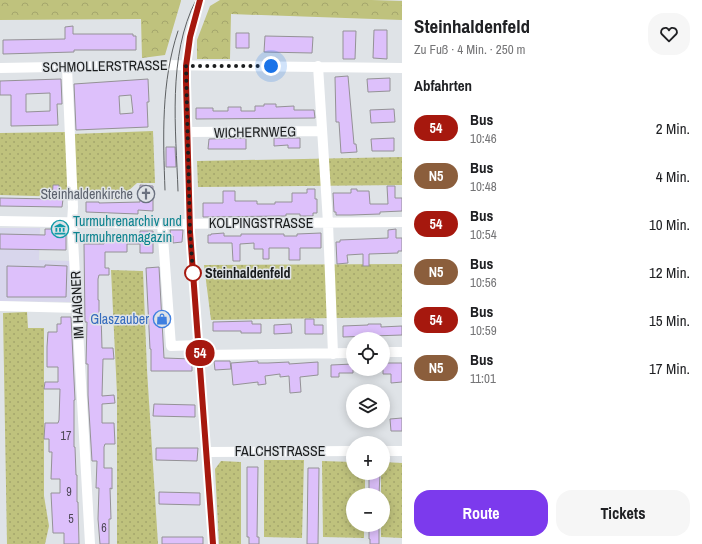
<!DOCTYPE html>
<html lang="de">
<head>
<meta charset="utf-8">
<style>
	:root { --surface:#fff; --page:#f6f6f6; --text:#202124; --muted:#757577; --accent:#7c3aed }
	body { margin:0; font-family:"Archivo Narrow",sans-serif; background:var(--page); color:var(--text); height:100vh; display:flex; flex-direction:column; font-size:15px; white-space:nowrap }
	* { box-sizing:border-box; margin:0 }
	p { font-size:13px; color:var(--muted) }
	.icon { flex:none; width:22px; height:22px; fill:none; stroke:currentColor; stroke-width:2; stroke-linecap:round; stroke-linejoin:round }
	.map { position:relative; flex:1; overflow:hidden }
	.sheet { display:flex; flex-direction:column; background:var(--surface); width:300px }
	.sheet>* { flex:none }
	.badge { padding:0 8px; border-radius:13px; font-size:14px; line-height:26px }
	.tools { position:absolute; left:346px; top:332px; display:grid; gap:8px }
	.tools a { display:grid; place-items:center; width:44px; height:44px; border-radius:50%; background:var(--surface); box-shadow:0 2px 10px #0003; font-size:20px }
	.you { position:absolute; width:20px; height:20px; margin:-10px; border:3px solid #fff; border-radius:50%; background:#1a73e8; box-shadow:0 0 0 6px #1a73e833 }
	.map>.badge { position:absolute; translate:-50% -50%; box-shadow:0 0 0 2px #fff }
	h2 { padding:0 12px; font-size:15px; line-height:36px }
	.round { display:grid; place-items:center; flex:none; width:42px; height:42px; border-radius:16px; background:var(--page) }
	.summary { display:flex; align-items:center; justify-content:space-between; height:68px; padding:0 12px }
	h1 { font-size:19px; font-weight:700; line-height:30px }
	.button { display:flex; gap:8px; margin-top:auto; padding:8px 12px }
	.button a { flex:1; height:46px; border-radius:16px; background:var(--accent); color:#fff; font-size:16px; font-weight:700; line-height:46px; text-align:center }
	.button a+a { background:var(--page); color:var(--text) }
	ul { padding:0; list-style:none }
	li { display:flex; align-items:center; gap:12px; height:48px; padding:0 12px }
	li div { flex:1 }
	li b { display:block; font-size:15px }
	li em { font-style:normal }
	li .badge { min-width:44px; font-weight:700; text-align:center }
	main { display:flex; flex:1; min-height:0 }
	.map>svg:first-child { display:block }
	.education { fill:#d8d6ec }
	.grass { fill:url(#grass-dots) }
	.forest { fill:url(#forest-crowns) }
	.building { fill:#ddc0fb; stroke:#949296; fill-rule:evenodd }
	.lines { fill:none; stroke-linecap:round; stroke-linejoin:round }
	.minor { stroke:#fff; stroke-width:10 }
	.tram { stroke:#5d6062; stroke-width:1 }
	.line-casing { stroke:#fff; stroke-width:9 }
	.line { stroke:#a6180e; stroke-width:6 }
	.walk { stroke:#1b1d1e; stroke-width:4; stroke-dasharray:0 7.2 }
	.stop-dot { fill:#fff; stroke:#a6180e; stroke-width:2 }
	.labels { text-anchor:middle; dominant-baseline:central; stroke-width:3; stroke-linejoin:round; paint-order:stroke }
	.number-label { font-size:12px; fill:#4c4655 }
	.street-label { font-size:14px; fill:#1b1d1e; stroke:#dfe3e7 }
	.worship-label { font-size:14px; fill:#5b616d; stroke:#dfe3e7; text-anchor:end }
	.culture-label { font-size:14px; fill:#0d838f; stroke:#dfe3e7; text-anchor:start }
	.stop-label { font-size:14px; font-weight:bold; fill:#1b1d1e; stroke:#dfe3e7; text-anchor:start }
	.shop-label { font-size:14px; fill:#366cbe; stroke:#dfe3e7; text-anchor:end }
</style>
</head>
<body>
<main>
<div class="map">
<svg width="402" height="544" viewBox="0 0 402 544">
	<defs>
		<pattern id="grass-dots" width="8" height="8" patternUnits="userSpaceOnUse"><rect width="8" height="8" fill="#bfc27d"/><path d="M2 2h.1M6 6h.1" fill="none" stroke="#a4a66c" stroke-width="1.8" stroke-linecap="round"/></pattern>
		<pattern id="forest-crowns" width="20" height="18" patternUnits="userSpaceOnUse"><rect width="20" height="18" fill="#bfc27d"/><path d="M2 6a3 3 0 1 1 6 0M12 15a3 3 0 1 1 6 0" fill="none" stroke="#a4a66c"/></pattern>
	</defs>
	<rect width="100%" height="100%" fill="#dfe3e7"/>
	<!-- education -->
	<path class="education" d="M0,228H40L39,260L71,261L70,302L0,301Z"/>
	<!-- grass -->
	<path class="grass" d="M153,131L155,183H137L118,200L77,198L73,134Z
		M66,132L69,197L0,195V133Z
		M402,157V185L198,187L197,161Z
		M402,264V317L211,320L204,265Z
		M111,270L143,271L147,370L158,544H117V394Z
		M27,312L28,328H44V496L49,526L45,544H7L3,313Z
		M264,460H304L302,538L264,537Z
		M221,461L241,462V544H219L215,469Z
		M322,461L353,462V473H365V495H353V525H364V538L323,537Z
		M383,462L402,463V538L381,537V525H383V495H381V473H383Z"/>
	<!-- forest -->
	<path class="forest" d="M0,0H181V1L165,55L142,58L141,19L0,20Z
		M220,0H372L402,1V20L231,14L230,59H197V40L210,6Z"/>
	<!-- building -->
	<path class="building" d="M73,26V34H133V36H136V50H74V52L3,54V40L65,39V27Z
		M374,30H387V59L373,58Z
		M343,31H356L355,59H343Z
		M236,33H249V48H236Z
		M265,36L313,37L312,53L264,52Z
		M348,76L354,144H356L357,152L341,153L339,122H336L335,77Z
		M390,78V91L368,92L367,79Z
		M61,79L62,104H57L58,125L11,126V95H0V81ZM50,93V111L26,112V94Z
		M148,79L149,102H147L148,127L76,130L74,84ZM131,95L133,113L120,114L119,96Z
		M264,104H276V107L294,106V110H314L315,118L196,119V108H213V111H228V107H241V111H255V106H264Z
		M394,109L395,122L371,123L370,110Z
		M246,138V149H208L209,139Z
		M274,138H300V148H288V145L274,146Z
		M394,138V151H372L371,139Z
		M166,147H175L176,167H166Z
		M53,185H59V199H63L62,207L0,206V198L52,199Z
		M140,185L153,186V211L138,210V214L86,212V202H99V203L140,202Z
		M387,186H395V198H402V211L380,212V214L351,215H336V212H334L333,193H351V189H357V191H369L370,204H388Z
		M307,189H315V199H317V213H313V216H300V214H286V216L203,217V203H223V191H235V201H257V204H275V202H292V193H307Z
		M45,229H66V250L0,249V234L45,235Z
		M396,229V238H402V251H398V253L369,254V266H363V254L347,255L348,263L337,264L336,242H340V240L388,238V230Z
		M170,230H183L182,242L173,243V236L171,237Z
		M140,231H153V253H140V244H127V252H105V268H109V275H99L98,279V300H99V313H101L102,348H113L114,359H103L102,396L114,395L115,403L102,404V423H114L115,444H105L104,447V468H112V489L110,488L111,519H109V544H100L98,519L99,488H96L97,461H92L88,395V364H86L87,322H85L84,244H104V236L140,237Z
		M224,233V236H241V234H284V236H297V234L321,233V248H300V260H289V248H269V259H263V249H254V243L240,244V261H233L232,243H208V235H211V234Z
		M45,265L67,266L66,297H7V266L45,267Z
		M159,267L164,358L192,359V371H151V349H150L146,268Z
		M61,317H71L75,400H74V447H75L76,475H77V502H78L79,544H64V533H53L51,493H60V479H51L52,452H49V439H44L45,423H58L59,420L60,389H44L45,382H58V367H47V347L48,332H57V324H61Z
		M305,319H314V325H323V334H305Z
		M252,321V324H261V333H241V331H213V322Z
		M291,324L292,333L274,334V325Z
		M368,324H381V327L402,326V335L343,337V326L368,325Z
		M214,361H230L231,369L215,370Z
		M258,361V363H268L289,362V364L318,362V375L300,377L301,392L290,393L289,376L280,377V374L265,376L266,384L258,385V382L233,385L231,363Z
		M383,363H402V382L391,383V374H383Z
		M353,364V373H339V377H331V365Z
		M154,404L195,405V417L153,416Z
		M402,418V431H391L390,419Z
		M156,448H198L197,461L156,460Z
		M247,467H258L257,537H259V544H249V537H247Z
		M308,468H319L318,544H307Z
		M369,473H380L379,495H369Z
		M159,492L200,493V505L159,504Z
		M369,525H379V544H370V539H369Z
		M162,537H203V544H162Z"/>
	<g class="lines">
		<!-- minor -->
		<path class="minor" d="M200,0L190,37L186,66V82L190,232L213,544
			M318,66L328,223L333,354
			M67,67L73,207L72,222L90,544
			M0,68L162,65L402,68
			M188,132L321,131
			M0,221L162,224L402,222
			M162,224L171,346L199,345
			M0,306L78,308
			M383,352H402
			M200,355L353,353
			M383,451H402
			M207,452L353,451"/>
		<!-- tram -->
		<path class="tram" d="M165,190C163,137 161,82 178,31
			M178,191C176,130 167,56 196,0"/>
	</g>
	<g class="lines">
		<defs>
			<path id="line" d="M200,0L190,37L186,66V82L190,232L213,544"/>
		</defs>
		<!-- line casing -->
		<use href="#line" class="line-casing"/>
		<!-- line -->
		<use href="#line" class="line"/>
		<!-- walk -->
		<path class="walk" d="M193,273V274L190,232L186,66H271"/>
	</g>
	<!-- icons -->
	<defs>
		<symbol id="church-ring" viewBox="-11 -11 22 22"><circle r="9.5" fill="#dfe3e7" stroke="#6b7280" stroke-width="1.5"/><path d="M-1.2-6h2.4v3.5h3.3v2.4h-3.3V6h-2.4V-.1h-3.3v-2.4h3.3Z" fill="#6b7280"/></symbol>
		<symbol id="museum-ring" viewBox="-11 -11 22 22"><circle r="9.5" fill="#dfe3e7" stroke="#0f9aa8" stroke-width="1.5"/><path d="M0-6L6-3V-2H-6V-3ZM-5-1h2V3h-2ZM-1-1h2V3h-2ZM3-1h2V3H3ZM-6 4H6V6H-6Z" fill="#0f9aa8"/></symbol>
		<symbol id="shop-ring" viewBox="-11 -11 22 22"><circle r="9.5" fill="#dfe3e7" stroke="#3f7fe0" stroke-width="1.5"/><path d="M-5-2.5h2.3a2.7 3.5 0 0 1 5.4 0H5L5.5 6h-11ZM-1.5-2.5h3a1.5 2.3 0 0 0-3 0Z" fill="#3f7fe0"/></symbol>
	</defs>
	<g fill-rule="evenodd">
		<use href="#church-ring" x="136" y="184" width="20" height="20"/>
		<use href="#museum-ring" x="50" y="219" width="20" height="20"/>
		<use href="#shop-ring" x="152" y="309" width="20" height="20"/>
	</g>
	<!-- markers -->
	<circle class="stop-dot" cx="193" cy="273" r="8"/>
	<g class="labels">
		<!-- number labels -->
		<g class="number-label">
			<text x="66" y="436">17</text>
			<text x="69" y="492">9</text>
			<text x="71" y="519">5</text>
			<text x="104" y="528">6</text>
		</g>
		<!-- street labels -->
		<g class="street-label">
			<text transform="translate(105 66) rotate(-1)">SCHMOLLERSTRASSE</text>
			<text transform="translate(255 132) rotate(-1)">WICHERNWEG</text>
			<text x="261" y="223">KOLPINGSTRASSE</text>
			<text transform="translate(77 305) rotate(-93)">IM HAIGNER</text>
			<text x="280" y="451">FALCHSTRASSE</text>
		</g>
		<!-- worship labels -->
		<g class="worship-label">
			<text x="133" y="194">Steinhaldenkirche</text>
		</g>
		<!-- culture labels -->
		<g class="culture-label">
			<text x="73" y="221">Turmuhrenarchiv und<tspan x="73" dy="16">Turmuhrenmagazin</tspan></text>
		</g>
		<!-- stop labels -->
		<g class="stop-label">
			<text x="205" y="273">Steinhaldenfeld</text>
		</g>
		<!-- shop labels -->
		<g class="shop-label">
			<text x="149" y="319">Glaszauber</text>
		</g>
	</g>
</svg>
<div class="tools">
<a><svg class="icon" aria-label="locate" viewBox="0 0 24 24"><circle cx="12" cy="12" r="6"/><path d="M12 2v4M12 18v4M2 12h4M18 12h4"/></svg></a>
<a><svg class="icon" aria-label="layers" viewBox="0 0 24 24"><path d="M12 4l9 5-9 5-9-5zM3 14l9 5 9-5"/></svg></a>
<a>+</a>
<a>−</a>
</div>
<div class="you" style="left:271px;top:66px"></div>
<b class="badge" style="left:200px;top:353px;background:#a6180e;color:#fff">54</b>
</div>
<section class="sheet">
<div class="summary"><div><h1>Steinhaldenfeld</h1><p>Zu Fuß · 4 Min. · 250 m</p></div><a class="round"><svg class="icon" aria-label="heart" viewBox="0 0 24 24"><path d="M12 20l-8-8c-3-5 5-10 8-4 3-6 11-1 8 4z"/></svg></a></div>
<h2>Abfahrten</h2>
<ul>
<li><span class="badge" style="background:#a6180e;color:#fff">54</span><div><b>Bus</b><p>10:46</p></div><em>2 Min.</em></li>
<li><span class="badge" style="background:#8b5e3c;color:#fff">N5</span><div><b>Bus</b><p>10:48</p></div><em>4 Min.</em></li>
<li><span class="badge" style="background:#a6180e;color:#fff">54</span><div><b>Bus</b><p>10:54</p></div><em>10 Min.</em></li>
<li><span class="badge" style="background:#8b5e3c;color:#fff">N5</span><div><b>Bus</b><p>10:56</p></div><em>12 Min.</em></li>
<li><span class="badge" style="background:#a6180e;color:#fff">54</span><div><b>Bus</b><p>10:59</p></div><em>15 Min.</em></li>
<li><span class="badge" style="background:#8b5e3c;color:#fff">N5</span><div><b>Bus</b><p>11:01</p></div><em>17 Min.</em></li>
</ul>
<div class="button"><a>Route</a><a>Tickets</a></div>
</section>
</main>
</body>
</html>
